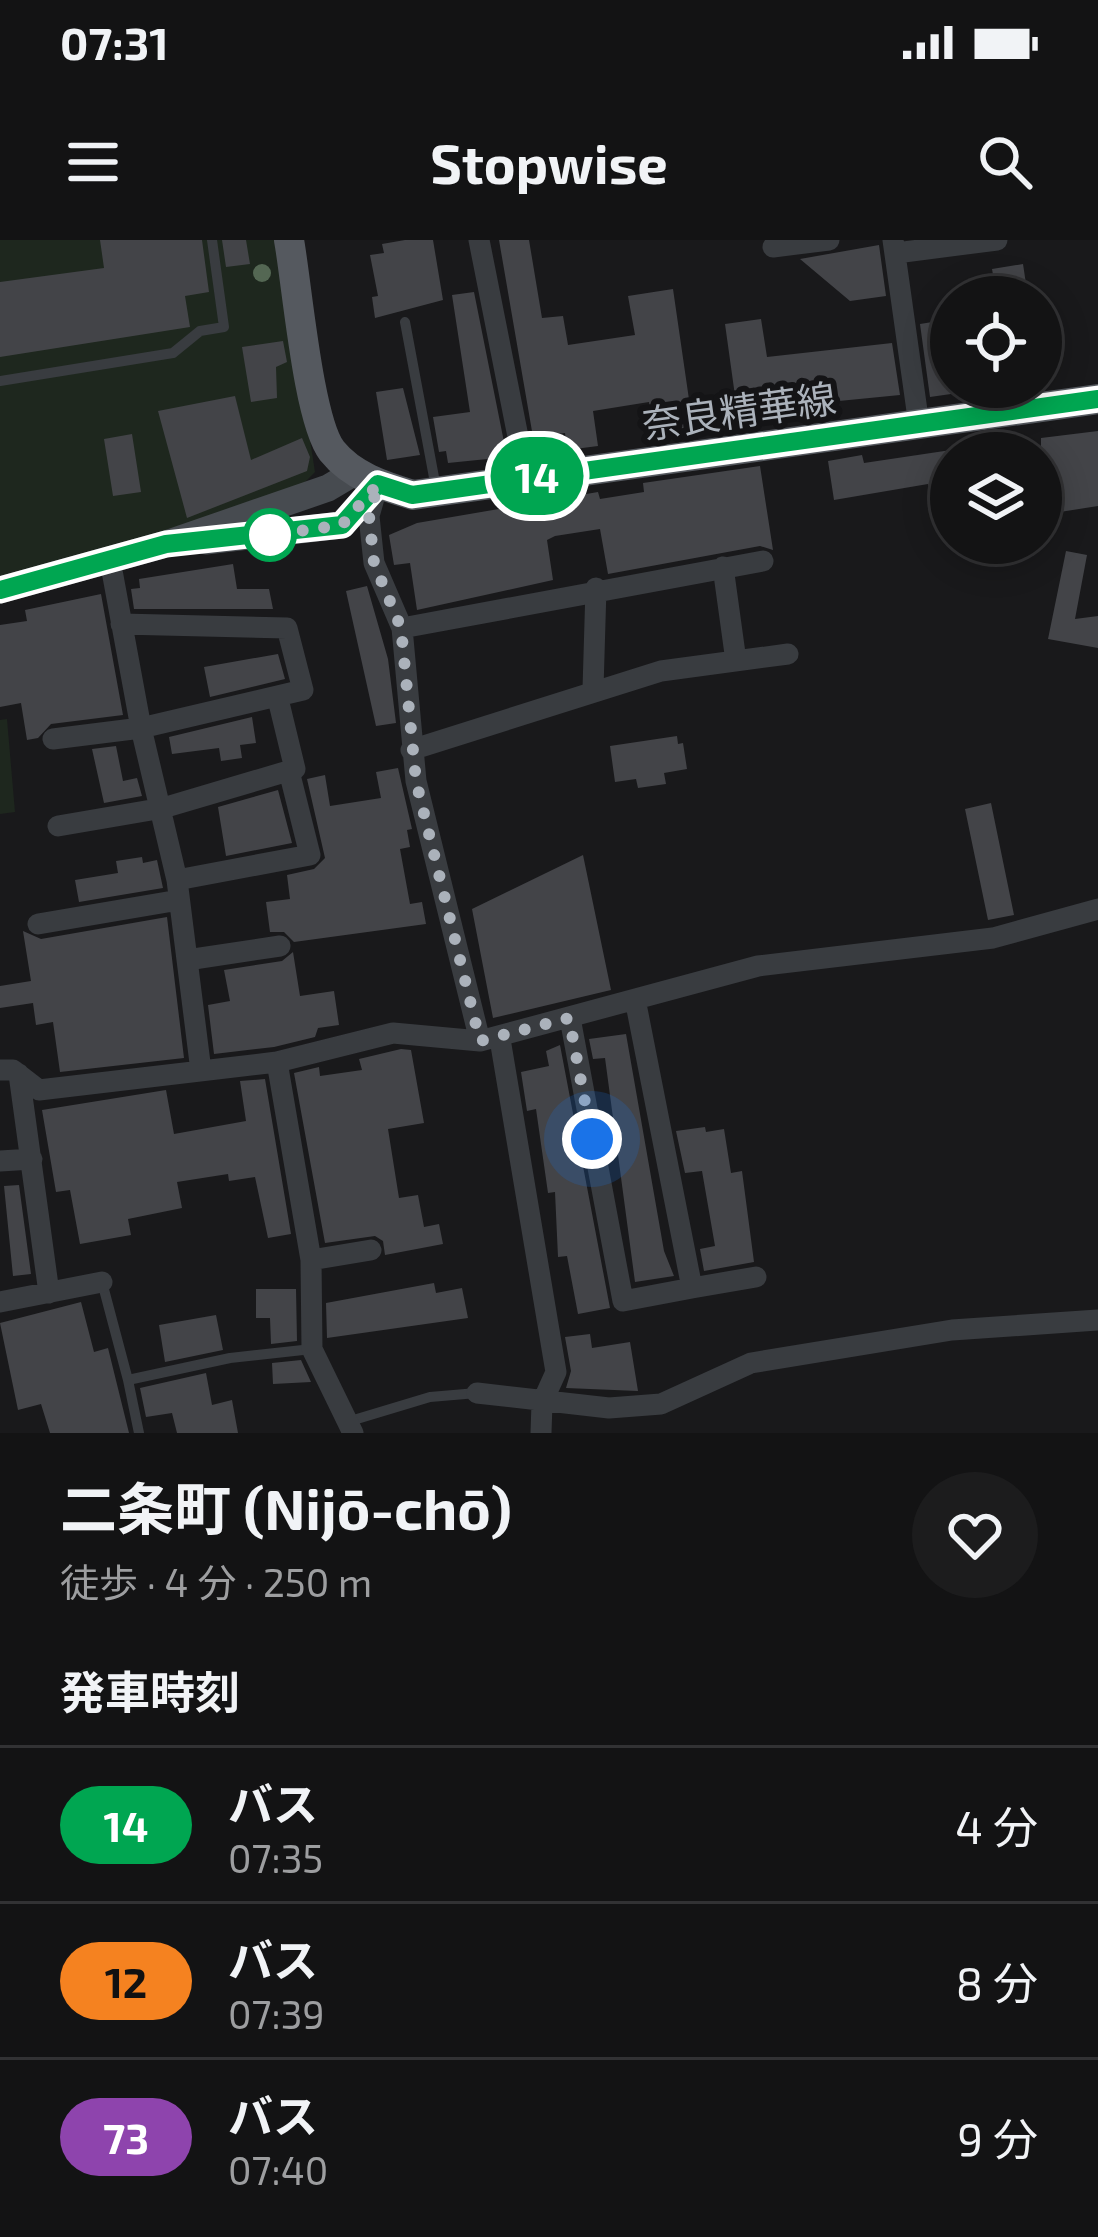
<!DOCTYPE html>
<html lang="ja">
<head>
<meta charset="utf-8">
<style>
	:root { --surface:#131314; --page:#1c1c1d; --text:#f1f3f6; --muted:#9d9ea0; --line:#323234 }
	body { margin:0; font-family:"Exo 2","Noto Sans JP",sans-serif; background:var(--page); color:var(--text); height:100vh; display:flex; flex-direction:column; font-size:45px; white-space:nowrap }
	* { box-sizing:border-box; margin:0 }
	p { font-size:39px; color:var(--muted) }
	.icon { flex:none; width:66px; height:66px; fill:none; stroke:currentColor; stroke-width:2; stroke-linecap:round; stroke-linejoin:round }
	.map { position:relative; height:1193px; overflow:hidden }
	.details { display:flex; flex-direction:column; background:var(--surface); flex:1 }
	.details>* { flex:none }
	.badge { padding:0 24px; border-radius:39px; font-size:42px; line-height:78px }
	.controls { position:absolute; left:930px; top:36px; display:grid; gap:24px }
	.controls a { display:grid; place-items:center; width:132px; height:132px; border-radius:50%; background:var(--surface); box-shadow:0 6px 30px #0003,0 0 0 3px var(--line); font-size:60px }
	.you { position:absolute; width:60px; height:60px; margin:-30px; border:9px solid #fff; border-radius:50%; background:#1a73e8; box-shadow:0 0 0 18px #1a73e833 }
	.map>.badge { position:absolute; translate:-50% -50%; box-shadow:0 0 0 6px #fff }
	h2 { padding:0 60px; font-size:45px; line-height:108px }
	.round { display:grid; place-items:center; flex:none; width:126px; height:126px; border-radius:63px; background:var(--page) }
	.overview { display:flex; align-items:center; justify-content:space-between; height:204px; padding:0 60px }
	h1 { font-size:57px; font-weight:700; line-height:90px }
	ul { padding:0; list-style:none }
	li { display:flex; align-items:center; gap:36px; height:156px; padding:0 60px; border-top:3px solid var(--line) }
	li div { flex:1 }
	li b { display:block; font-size:45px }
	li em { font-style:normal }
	li .badge { min-width:132px; font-weight:700; text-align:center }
	.status { display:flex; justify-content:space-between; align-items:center; height:84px; padding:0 60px; background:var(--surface); direction:ltr }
	.status svg { height:33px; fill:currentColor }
	header { display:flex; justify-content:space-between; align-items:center; height:156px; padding:0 60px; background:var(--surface); font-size:54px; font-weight:700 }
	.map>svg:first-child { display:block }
	.green { fill:#1e271e }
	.building { fill:#434448 }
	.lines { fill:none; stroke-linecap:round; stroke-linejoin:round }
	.service { stroke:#393c40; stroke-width:10 }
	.minor { stroke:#393c40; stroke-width:21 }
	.secondary { stroke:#474b50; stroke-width:27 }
	.primary { stroke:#55595f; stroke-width:30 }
	.tree { fill:#546753 }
	.line-casing { stroke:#fff; stroke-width:27 }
	.line { stroke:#00a651; stroke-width:18 }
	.walk { stroke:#abb2bb; stroke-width:12; stroke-dasharray:0 21.6 }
	.stop-dot { fill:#fff; stroke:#00a651; stroke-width:6 }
	.labels { text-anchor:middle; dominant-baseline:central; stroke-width:12; stroke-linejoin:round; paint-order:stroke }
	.street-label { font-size:39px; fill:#abb2bb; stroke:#141416 }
</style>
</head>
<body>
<div class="status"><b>07:31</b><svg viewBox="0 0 49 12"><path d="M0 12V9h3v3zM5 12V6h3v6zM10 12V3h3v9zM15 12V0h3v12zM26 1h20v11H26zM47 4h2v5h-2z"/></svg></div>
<header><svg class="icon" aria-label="menu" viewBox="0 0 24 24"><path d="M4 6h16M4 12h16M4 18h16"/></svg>Stopwise<svg class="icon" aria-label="search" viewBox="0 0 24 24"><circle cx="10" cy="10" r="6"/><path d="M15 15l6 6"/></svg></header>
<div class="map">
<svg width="1098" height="1193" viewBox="0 0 1098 1193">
	<rect width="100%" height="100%" fill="#19191b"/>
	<!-- green -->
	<path class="green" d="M0,0H279L315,232L303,244L187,289L0,337Z
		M7,479L15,572L0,574V480Z"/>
	<!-- building -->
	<path class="building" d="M100,0H202L209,52L185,56L190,87L0,117V42L104,28Z
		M222,0H246L250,24L226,27Z
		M405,0H433L443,60L375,78L372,57L378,56L370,15L384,13L382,4Z
		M499,0H529L542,78L563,76L568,105L635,95L628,56L673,49L693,187L653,192L649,162L593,171L598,206L567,210L565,193L533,197Z
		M879,5L886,56L850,61L800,19Z
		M1023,24L1028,57H997L992,29Z
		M474,52L507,217L448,223L446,211L439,212L433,177L470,172L452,55Z
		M761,79L767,117L892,103L900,155L788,166L786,156L736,163L725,84Z
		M951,79V154L930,157L920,84Z
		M283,101L287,122L276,127L277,158L251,162L242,107Z
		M403,148L420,215L387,220L376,152Z
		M235,156L251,220L302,198L310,217L307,231L187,278L158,171Z
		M1098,191V266L1041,275V198Z
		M132,194L141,252L113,256L104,199Z
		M951,210V246L929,249L928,244L834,260L828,221L862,215L864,223Z
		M760,226L773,310L760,306L608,334L600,289L555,296L547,300L553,340L417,370L410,323L394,325L389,295L417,283L598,252L600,259L644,252L643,243Z
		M1066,311L1087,315L1075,379L1098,376V408L1048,399Z
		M233,324L237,349H269L273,369H134L131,349L140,348L139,339Z
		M367,346L388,419L396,483L376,486L346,351Z
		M101,354L123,475L51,484L38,498L27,500L21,463L0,467V385L27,381L25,370Z
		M278,414L285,439L210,457L204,427Z
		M252,477L256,503L240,505L242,518L221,521L219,508L172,514L169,497Z
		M677,496L678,504L683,503L687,529L664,533L666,544L638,548L636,539L615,542L610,506Z
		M116,506L123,541L137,538L142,556L104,563L92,509Z
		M398,528L412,589L407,590L410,607L400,609L410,664L422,662L426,684L294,702L284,692H270L266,662L290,659L287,635L314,629L325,618L307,539L325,535L330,566L381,558L376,532Z
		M278,550L292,603L226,616L218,567Z
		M991,563L1014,675L988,680L965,569Z
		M583,615L611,750L493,778L472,669Z
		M142,617L143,623L157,620L163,648L79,662L75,640L118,633L116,621Z
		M167,677L184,818L60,832L53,782L36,785L33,763L0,768V746L31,741L23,691L41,699Z
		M293,712L300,756L334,751L339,785L318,788L315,797L274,807L214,814L208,765L230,761L224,730L282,721Z
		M626,794L664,1011L674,1036L635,1042L605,818L593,819L589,799Z
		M560,805L610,1068L578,1074L567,1016L558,1017L555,952L548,953L536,869L527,871L521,832L549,826L546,811Z
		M401,809L411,810L424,883L388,889L399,958L418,955L424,987L439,984L443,1004L385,1015L383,1001L375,996L325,1003L294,833L319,827L320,836L362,830L359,819Z
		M265,839L291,994L268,998L255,937L229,941L228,934L177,942L182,968L128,979L131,995L80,1004L70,950L56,952L42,870L166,850L174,894L246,881L240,841Z
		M705,887L706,892L724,889L731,933L742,931L754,1022L704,1031L700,1009L715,1006L702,931L685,933L676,891Z
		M19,945L31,1034L13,1036L4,946Z
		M434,1043L436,1053L462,1048L468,1078L327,1098L326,1063Z
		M256,1049H296L297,1101L271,1104L270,1078H256Z
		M81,1062L94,1112L108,1108L129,1193H50L41,1164L18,1170L0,1083Z
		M216,1075L223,1110L165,1122L159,1085Z
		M590,1094L592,1108L630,1102L638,1151L566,1148L571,1131L565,1097Z
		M301,1120L311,1142L273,1144L272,1123Z
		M206,1133L212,1165L232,1160L238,1193H177L172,1173L146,1177L140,1148Z"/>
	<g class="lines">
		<!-- service -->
		<path class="service" d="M405,82L436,248
			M0,141L173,113L200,91L224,87L212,0
			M102,1042L128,1140
			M347,1182L430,1157L477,1153
			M139,1193L128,1140L230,1118L312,1109"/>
		<!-- minor -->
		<path class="minor" d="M479,0L526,237
			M893,0L919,185
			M773,7L829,0
			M896,13L997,0
			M376,251L369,276L374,323L402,388L416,541L480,801L758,726L993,698L1098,669
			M110,320L141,488L177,640L201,831
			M723,327L736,421
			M402,388L763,321
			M593,449L596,348
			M53,499L141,488L303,450L287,388L121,384
			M411,510L661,431L788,414
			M58,586L163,568L295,529L278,459
			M177,640L310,615L289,531
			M38,684L179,660
			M187,720L280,706
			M635,759L692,1048L756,1037
			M570,778L623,1061L692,1048
			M500,799L556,1132L542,1163L541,1193
			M277,822L311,1020L312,1109L353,1193
			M0,830H13L39,850L277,822L393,793L480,801
			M19,834L49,1053
			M0,921L32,919
			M311,1020L371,1010
			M0,1062L102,1042
			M477,1153L609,1168L661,1164L751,1123L952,1090L1098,1080"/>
		<!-- secondary -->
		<path class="secondary" d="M206,301L342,285L378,244
			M0,350L166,304L328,248L355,232"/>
		<!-- primary -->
		<path class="primary" d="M289,0C297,44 308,180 332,211C352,236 383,246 413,255L1098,159"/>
	</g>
	<!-- trees -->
	<circle class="tree" cx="262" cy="33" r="9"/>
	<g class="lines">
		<defs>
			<path id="line" d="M0,350L166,304L342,285L378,244L412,255L1098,159"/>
		</defs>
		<!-- line casing -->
		<use href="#line" class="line-casing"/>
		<!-- line -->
		<use href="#line" class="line"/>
		<!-- walk -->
		<path class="walk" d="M270,295L265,296L342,285L378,244L369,276L374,323L401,388L416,541L480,801L569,778L592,899"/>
	</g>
	<!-- markers -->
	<circle class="stop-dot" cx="270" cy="295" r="24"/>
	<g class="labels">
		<!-- street labels -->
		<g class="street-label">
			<text transform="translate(739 170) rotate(-8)">奈良精華線</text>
		</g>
	</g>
</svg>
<div class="controls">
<a><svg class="icon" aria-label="locate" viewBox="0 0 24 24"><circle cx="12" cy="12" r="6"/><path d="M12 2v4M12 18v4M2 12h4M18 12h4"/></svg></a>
<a><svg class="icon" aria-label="layers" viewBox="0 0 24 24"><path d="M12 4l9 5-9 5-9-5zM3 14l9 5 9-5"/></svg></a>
</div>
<div class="you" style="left:592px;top:899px"></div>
<b class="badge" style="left:537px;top:236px;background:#00a651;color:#fff">14</b>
</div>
<section class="details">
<div class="overview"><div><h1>二条町 (Nijō-chō)</h1><p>徒歩 · 4 分 · 250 m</p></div><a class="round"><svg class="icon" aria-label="heart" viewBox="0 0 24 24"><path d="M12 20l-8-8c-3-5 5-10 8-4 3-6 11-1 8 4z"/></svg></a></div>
<h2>発車時刻</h2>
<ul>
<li><span class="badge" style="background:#00a651;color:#fff">14</span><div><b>バス</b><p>07:35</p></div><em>4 分</em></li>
<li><span class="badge" style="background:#f58220;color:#111">12</span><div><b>バス</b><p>07:39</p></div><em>8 分</em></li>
<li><span class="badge" style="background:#8e44ad;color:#fff">73</span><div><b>バス</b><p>07:40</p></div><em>9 分</em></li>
</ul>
</section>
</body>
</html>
